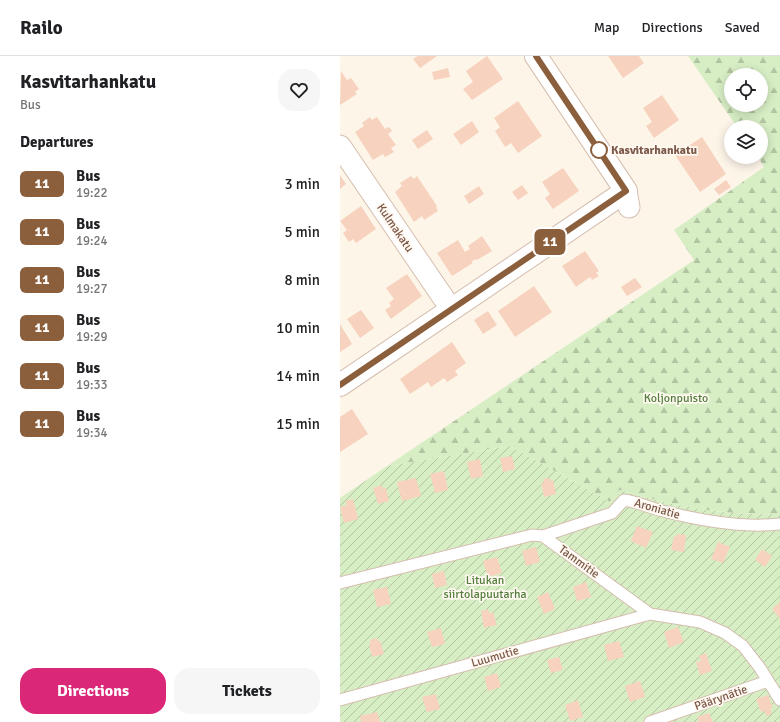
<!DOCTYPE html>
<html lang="en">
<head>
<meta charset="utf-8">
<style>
	:root { --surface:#fff; --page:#f6f6f6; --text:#202124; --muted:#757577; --line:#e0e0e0; --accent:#db2777 }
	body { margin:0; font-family:Signika,sans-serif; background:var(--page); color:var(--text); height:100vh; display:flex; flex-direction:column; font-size:15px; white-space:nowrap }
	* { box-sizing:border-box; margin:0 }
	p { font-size:13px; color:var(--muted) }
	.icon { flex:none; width:22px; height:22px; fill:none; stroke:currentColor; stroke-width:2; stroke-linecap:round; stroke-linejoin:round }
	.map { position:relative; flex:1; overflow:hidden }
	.panel { display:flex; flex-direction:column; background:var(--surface); width:340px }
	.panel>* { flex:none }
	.badge { padding:0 8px; border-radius:6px; font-size:14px; line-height:26px }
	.controls { position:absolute; left:384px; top:12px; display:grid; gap:8px }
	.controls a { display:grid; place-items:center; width:44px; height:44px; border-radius:50%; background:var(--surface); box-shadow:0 2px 10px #0003; font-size:20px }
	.map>.badge { position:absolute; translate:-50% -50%; box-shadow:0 0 0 2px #fff }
	h2 { padding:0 20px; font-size:15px; line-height:36px }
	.round { display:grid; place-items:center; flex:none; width:42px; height:42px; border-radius:16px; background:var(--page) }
	.headline { display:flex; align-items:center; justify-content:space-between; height:68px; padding:0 20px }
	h1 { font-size:19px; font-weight:700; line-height:30px }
	.button { display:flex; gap:8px; margin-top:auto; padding:8px 20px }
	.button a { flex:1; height:46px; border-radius:16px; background:var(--accent); color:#fff; font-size:16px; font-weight:700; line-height:46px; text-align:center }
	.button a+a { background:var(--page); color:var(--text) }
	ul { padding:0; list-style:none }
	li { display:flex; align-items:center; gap:12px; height:48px; padding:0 20px }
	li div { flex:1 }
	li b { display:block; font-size:15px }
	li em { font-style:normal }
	li .badge { min-width:44px; font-weight:700; text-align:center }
	header { display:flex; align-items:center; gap:24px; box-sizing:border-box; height:56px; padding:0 20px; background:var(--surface); border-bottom:1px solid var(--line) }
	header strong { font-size:19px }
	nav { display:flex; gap:22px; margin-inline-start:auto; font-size:14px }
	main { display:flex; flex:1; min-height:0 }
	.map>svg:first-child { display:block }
	.forest { fill:url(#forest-firs); fill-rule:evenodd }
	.garden { fill:url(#garden-furrows) }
	.building { fill:#f7d2be }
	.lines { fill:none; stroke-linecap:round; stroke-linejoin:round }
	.service-casing { stroke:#d5beaf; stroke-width:13 }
	.minor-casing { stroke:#d5beaf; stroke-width:23 }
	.tertiary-casing { stroke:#d5beaf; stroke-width:24 }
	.service { stroke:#fff; stroke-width:11 }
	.minor { stroke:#fff; stroke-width:21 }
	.tertiary { stroke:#fff; stroke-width:22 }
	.line-casing { stroke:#fff; stroke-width:9 }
	.line { stroke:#8b5e3c; stroke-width:6 }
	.stop-dot { fill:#fff; stroke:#8b5e3c; stroke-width:2 }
	.labels { text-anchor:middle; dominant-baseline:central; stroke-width:3.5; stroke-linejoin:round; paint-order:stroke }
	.stop-label { font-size:12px; font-weight:bold; fill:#7c5949; stroke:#fff9f1; text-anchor:start }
	.street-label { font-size:12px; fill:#7c5949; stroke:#fff9f1 }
	.park-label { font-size:12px; fill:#527d3c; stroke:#fff9f1 }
</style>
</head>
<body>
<header>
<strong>Railo</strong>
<nav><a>Map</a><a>Directions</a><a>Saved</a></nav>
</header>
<main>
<section class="panel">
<div class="headline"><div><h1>Kasvitarhankatu</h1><p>Bus</p></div><a class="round"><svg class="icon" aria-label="heart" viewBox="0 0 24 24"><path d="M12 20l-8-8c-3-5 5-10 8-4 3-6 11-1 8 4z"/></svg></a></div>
<h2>Departures</h2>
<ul>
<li><span class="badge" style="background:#8b5e3c;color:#fff">11</span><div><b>Bus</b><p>19:22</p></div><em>3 min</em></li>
<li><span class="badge" style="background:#8b5e3c;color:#fff">11</span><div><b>Bus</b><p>19:24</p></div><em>5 min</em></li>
<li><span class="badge" style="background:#8b5e3c;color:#fff">11</span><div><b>Bus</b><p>19:27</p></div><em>8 min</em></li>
<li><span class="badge" style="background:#8b5e3c;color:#fff">11</span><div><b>Bus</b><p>19:29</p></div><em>10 min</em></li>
<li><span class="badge" style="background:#8b5e3c;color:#fff">11</span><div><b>Bus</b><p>19:33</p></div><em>14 min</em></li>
<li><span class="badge" style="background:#8b5e3c;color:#fff">11</span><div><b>Bus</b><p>19:34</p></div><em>15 min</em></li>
</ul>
<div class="button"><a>Directions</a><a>Tickets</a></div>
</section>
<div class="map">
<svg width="440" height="666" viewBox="0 0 440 666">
	<defs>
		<pattern id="forest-firs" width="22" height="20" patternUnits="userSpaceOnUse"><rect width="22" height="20" fill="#d7eec5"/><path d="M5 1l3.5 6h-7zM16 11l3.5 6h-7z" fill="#b3c4a2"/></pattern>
		<pattern id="garden-furrows" width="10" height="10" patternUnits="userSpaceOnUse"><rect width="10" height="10" fill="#d7eec5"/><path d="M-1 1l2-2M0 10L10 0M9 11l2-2" fill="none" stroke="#b3c4a2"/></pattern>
	</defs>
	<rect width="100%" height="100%" fill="#fef5e9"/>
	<!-- forest -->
	<path class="forest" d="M348,0H440V458C385,460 331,450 279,434L270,446L170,390L47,410L354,204L334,174L424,111L418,101H421V71H397ZM391,19H421V49H391Z"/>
	<!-- garden -->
	<path class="garden" d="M170,390L270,446L279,434C331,450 385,460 440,458V666H0V442L47,410Z"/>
	<!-- building -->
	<path class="building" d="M78,0H97L80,12L73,3Z
		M147,0L163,23L132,44L123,33L133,26L126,15Z
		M268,0H299L304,7L283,22Z
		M108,12L110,21L94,24L92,16Z
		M1,15L7,24L11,22L19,33L15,36L17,38L0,49Z
		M322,39L339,64L314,82L306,70L312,66L303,52Z
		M178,45L202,80L178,97L171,87L165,91L155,75L160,71L154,62Z
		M30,61L32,64L37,61L45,73L49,71L52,75L48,78L56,89L51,92L54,96L45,101L43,98L33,104L15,76L24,70L22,67Z
		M132,65L139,76L121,89L113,78Z
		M87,74L93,83L78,93L72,84Z
		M362,81L386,118L360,136L335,99Z
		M223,112L239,135L213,153L205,142L210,138L202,126Z
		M0,119L6,128L0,133Z
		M71,120L74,123L77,120L97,150L96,151L98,155L84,164L82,160L74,166L55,136L62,130L60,127Z
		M386,124L391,131L379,139L374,133Z
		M182,129L188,137L178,144L172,136Z
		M139,130L144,138L129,148L124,140Z
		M21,150L36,173L16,187L13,183L9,186L3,177L7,174L0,165Z
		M142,180L152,195L137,204L136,203L131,206L133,207L112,220L97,197L118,184L125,196L130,193L128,190Z
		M245,195L259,215L256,217L259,220L252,224L250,221L236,231L222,210Z
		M67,218L82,240L51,263L45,254L51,250L49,247L54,243L46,232Z
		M295,222L302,231L287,240L281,231Z
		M194,230L212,256L175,281L158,255Z
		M21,254L34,272L20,282L7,263Z
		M148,255L157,269L143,278L134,264Z
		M0,268L12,288L0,296Z
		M112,286L126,307L115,315L118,319L107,326L104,322L91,331L88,326L70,338L60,323Z
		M12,353L28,378L0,396V361Z
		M172,400L175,413L163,416L160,402Z
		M140,403L143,420L131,423L127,406Z
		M104,415L108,434L95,437L90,418Z
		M76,422L81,440L62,445L57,426Z
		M210,422V425L213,424L216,438L204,441L201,427H204L203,423Z
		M42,429L43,433L46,432L49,445L38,448L33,432Z
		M13,443L18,463L4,467L0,451L7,449L5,445Z
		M297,470L313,476L306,492L291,485Z
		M337,478L346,479L344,496L331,494L334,480L336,481Z
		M378,486L390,491L383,507L371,503Z
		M196,491L200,506L186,510L182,495Z
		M422,493L432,500L425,511L415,504Z
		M157,501L162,517L148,521L143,505Z
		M104,515L107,529L95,532L92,518Z
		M246,526L251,541L237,545L233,531Z
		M47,531L51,548L37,551L33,534Z
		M208,536L215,553L204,558L197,541Z
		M440,546V563L432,553Z
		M148,553L149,557L153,556L157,569L144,572L141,555Z
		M338,571L344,586L329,592L324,576Z
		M101,572L105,588L92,591L87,576Z
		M37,582L38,585H40L44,598L32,601L29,588L31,587L30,584Z
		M279,585L284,601L268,605L264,589Z
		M366,597L372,615L360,619L356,606L361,605L359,600Z
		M219,601L223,614L211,617L207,604Z
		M157,617L161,631L148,635L144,621Z
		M300,625L305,641L290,646L285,630Z
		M96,638L100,653L87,656L82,641Z
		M428,639L433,652L430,653L432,658L426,660L425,655L421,656L416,643Z
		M238,644L243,661L230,665L225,649Z
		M37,656L40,666H21L20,660Z
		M369,657L373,666H359L357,661Z"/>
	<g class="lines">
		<defs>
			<path id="service" d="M203,480L272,457L284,444C298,446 310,452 323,455C358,464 404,472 440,468
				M0,527L192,479L203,480L310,558L360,566L385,577L403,590L420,612L440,644
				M0,644L310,558
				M310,666L428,625"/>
			<path id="minor" d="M0,90L111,253
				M286,135L289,151"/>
			<path id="tertiary" d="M0,329L286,135L196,0"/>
		</defs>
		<!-- service casing -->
		<use href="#service" class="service-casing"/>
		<!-- minor casing -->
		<use href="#minor" class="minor-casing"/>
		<!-- tertiary casing -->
		<use href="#tertiary" class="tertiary-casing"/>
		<!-- service -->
		<use href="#service" class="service"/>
		<!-- minor -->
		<use href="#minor" class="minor"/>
		<!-- tertiary -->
		<use href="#tertiary" class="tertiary"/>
	</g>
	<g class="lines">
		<defs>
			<path id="line" d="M0,329L286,135L196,0"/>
		</defs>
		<!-- line casing -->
		<use href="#line" class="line-casing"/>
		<!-- line -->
		<use href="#line" class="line"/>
	</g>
	<!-- markers -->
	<circle class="stop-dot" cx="259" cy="94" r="8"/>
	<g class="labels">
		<!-- stop labels -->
		<g class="stop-label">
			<text x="271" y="94">Kasvitarhankatu</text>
		</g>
		<!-- street labels -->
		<g class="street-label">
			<text transform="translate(55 172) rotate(56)">Kulmakatu</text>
			<text transform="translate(317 453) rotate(16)">Aroniatie</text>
			<text transform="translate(239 506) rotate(36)">Tammitie</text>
			<text transform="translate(155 601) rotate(-16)">Luumutie</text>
			<text transform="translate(381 642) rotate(-19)">Päärynätie</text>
		</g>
		<!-- park labels -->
		<g class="park-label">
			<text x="336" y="342">Koljonpuisto</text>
			<text x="145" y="524">Litukan<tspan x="145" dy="14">siirtolapuutarha</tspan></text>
		</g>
	</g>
</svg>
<div class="controls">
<a><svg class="icon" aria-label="locate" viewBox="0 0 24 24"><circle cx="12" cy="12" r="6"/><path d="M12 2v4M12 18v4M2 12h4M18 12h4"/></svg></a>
<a><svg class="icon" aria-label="layers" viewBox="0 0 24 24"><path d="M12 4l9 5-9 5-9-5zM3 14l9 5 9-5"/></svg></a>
</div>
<b class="badge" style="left:210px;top:186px;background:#8b5e3c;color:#fff">11</b>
</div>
</main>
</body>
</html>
